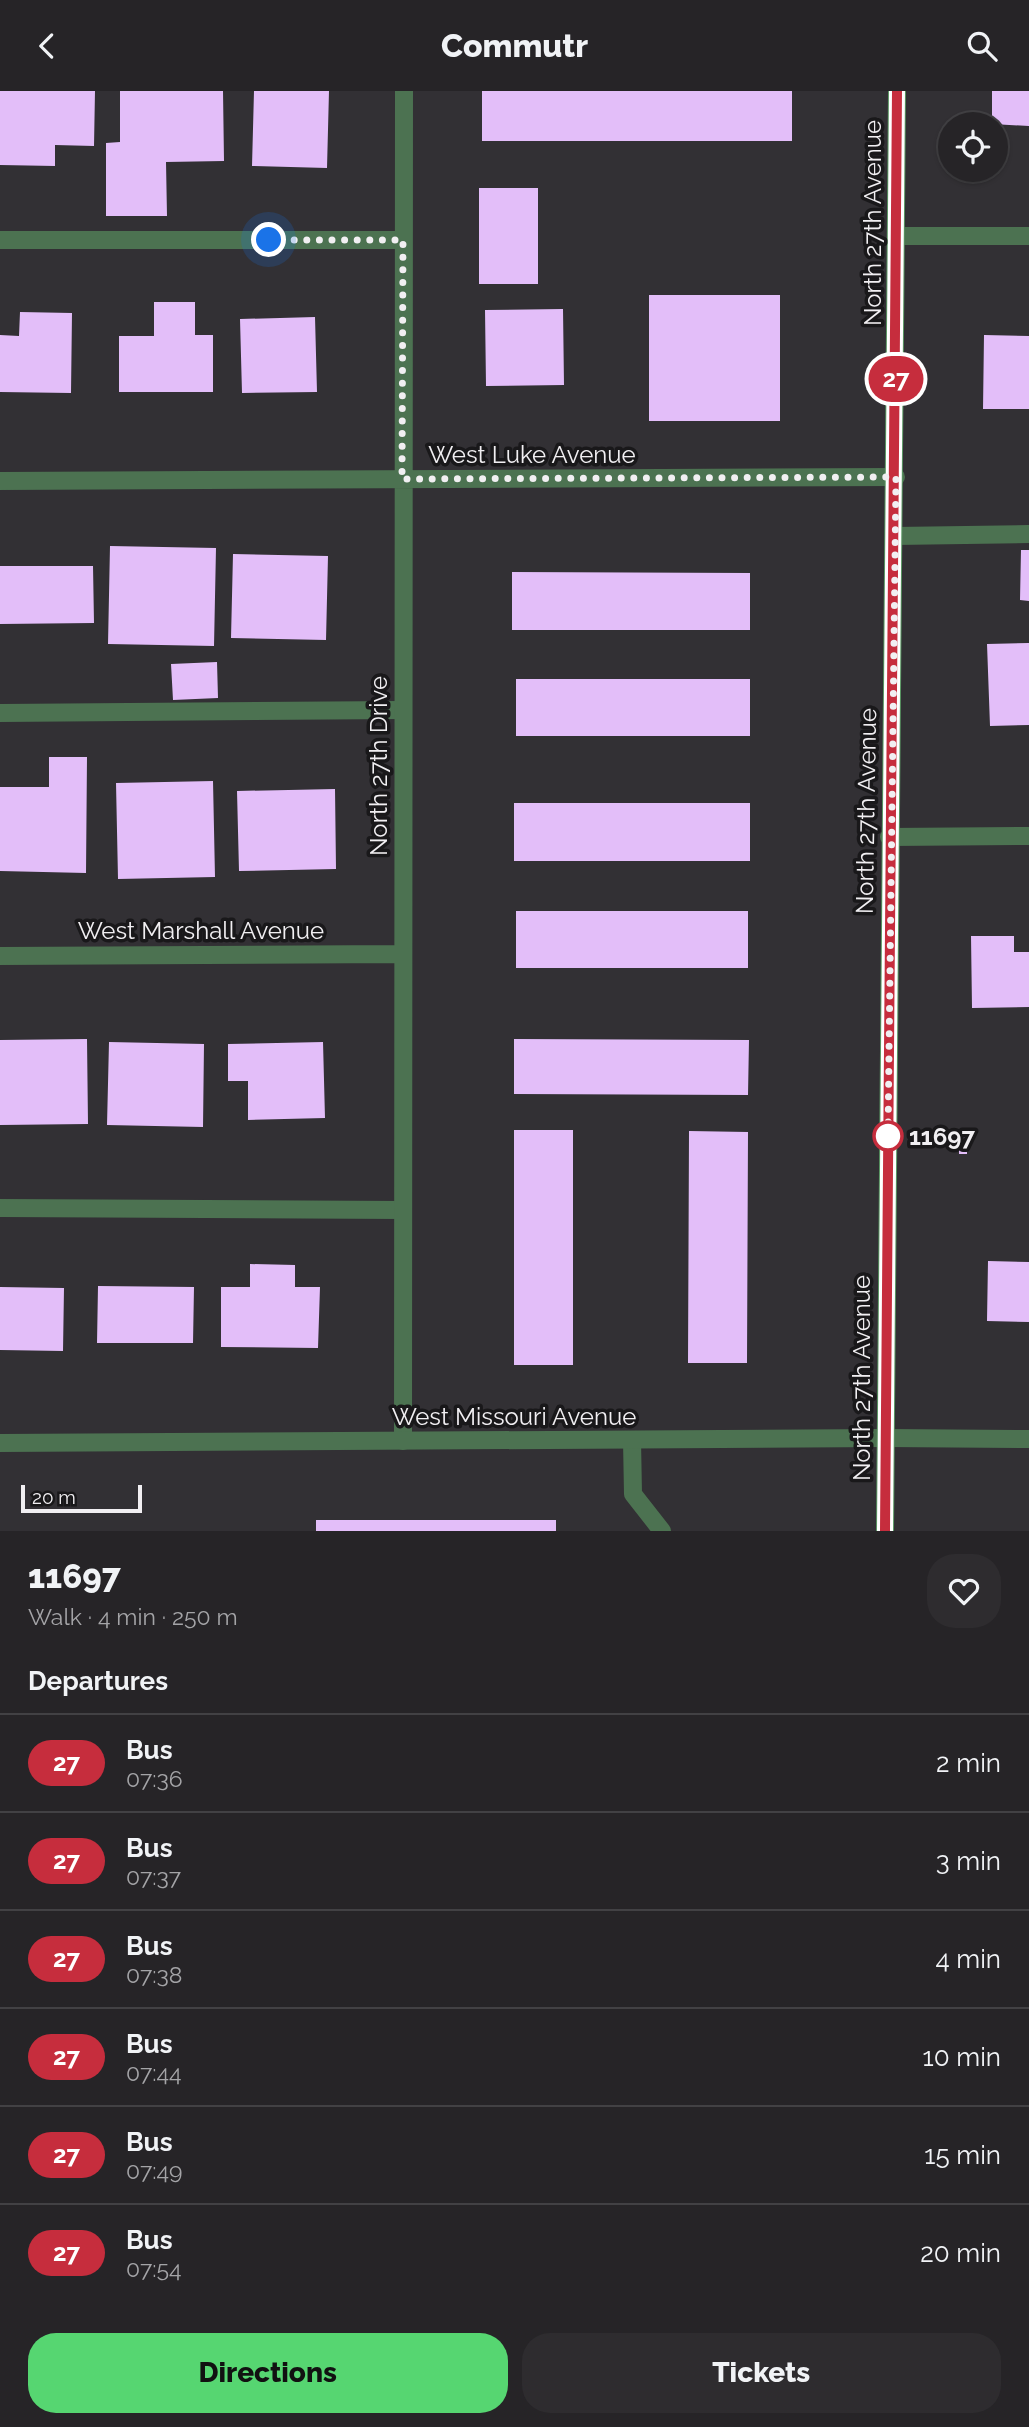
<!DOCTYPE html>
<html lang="en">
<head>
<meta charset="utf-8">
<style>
	:root { --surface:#262427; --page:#2e2c2f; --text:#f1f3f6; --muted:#a4a4a7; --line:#424144; --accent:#56d671 }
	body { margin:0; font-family:Raleway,sans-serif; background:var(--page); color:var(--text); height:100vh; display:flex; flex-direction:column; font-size:26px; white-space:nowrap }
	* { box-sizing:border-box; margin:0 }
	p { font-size:23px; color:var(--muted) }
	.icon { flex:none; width:38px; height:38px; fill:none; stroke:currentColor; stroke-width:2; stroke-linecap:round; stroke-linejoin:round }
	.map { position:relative; height:1440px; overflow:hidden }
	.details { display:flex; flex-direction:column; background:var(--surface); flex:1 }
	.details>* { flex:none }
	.badge { padding:0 14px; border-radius:23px; font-size:24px; line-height:46px }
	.controls { position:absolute; left:938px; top:21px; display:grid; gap:14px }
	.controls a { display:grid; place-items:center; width:70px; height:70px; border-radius:50%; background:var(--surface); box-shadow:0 2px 5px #0004,0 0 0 2px var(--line); font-size:35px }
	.scale { position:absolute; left:21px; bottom:18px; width:121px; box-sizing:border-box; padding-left:7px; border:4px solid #f1eff2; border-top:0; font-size:19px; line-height:24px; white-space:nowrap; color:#f1eff2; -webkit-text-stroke:5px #19181a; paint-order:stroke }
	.you { position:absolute; width:35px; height:35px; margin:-18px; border:5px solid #fff; border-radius:50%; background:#1a73e8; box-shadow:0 0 0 10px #1a73e833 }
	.map>.badge { position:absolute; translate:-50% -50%; box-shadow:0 0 0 4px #fff }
	h2 { padding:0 28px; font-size:26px; line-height:63px }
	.round { display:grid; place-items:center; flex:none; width:74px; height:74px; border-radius:28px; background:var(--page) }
	.summary { display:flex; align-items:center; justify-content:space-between; height:119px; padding:0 28px }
	h1 { font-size:33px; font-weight:800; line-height:52px }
	.primary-button { display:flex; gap:14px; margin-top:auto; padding:14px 28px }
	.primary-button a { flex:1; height:80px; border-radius:28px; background:var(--accent); color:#111; font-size:28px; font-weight:800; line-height:80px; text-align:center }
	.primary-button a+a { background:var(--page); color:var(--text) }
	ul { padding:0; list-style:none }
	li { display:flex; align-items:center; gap:21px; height:98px; padding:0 28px; border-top:2px solid var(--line) }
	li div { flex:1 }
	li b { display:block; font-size:26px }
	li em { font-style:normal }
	li .badge { min-width:77px; font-weight:700; text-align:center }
	header { display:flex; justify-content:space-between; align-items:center; height:91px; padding:0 28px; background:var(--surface); font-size:32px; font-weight:800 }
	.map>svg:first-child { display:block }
	.building { fill:#e3bef9 }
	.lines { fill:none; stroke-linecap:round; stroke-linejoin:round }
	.service { stroke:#4c7251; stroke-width:18 }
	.minor { stroke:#4c7251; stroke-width:18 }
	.tertiary { stroke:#4c7251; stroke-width:18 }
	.secondary { stroke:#599662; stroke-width:18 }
	.line-casing { stroke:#fff; stroke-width:16 }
	.line { stroke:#c62d3d; stroke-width:10 }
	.walk { stroke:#f1eff2; stroke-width:7; stroke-dasharray:0 12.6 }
	.stop-dot { fill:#fff; stroke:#c62d3d; stroke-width:3.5 }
	.labels { text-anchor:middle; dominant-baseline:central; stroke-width:7; stroke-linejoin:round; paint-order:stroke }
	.street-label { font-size:24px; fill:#f1eff2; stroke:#19181a }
	.stop-label { font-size:24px; font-weight:bold; fill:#f1eff2; stroke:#19181a; text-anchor:start }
</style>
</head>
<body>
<header><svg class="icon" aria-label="back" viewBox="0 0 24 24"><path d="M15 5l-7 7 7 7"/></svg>Commutr<svg class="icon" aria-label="search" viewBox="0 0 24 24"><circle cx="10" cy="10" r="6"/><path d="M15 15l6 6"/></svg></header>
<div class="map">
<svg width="1029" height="1440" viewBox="0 0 1029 1440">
	<rect width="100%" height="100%" fill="#323034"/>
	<!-- building -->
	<path class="building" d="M0,0H95L94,55L55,54V75L0,74Z
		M120,0H223L224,70L166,71L167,125H106V52L120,51Z
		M254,0H329L327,77L252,75Z
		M482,0H792V50H482Z
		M992,0H1029V35L992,33Z
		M479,97H538V193H479Z
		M649,204H780V330H649Z
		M154,211H195V244H213V301H119V245H154Z
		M563,218L564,294L486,295L485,219Z
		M20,221L72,222L71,302L0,301V244L19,245Z
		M315,226L317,301L242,302L240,228Z
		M984,244L1029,245V318H983Z
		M110,455L216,457L214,555L108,553Z
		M1021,459H1029V510L1020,509Z
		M233,463L328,465L326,549L231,547Z
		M0,475H93L94,532L0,533Z
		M512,481L750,482V539H512Z
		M1029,552V634L990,635L987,553Z
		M217,571L218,607L173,609L171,573Z
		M516,588H750V645H516Z
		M49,666H87L86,782L0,780V696H49Z
		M213,690L215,786L118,788L116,692Z
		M335,698L336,778L239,780L237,700Z
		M514,712H750V770H514Z
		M516,820H748V877H516Z
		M971,845H1014V861H1029V916L972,917Z
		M87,948L88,1033L0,1034V949Z
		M514,948L749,949L748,1004L514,1003Z
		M109,951L204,953L203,1036L107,1034Z
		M323,951L325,1027L248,1029V990H228V953Z
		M514,1039H573V1274H514Z
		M689,1040L748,1041L747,1272H688Z
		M959,1041H967V1063H959Z
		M988,1170L1029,1171V1231L987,1230Z
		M250,1173L295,1174V1196H320L318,1257L221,1256V1196H250Z
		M98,1195L194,1196L193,1252H97Z
		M0,1196L64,1197L63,1260L0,1259Z
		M316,1429H556V1440H316Z"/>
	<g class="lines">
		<!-- service -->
		<path class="service" d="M0,149H403
			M895,445L1029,443
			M0,622L402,619
			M0,1117L403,1119
			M632,1349L633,1403L662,1440"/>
		<!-- minor -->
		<path class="minor" d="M896,145H1029
			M0,390L896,386
			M889,746L1029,745
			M0,865L402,863
			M886,1347L1029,1348
			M403,1350L404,0"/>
		<!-- tertiary -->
		<path class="tertiary" d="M0,1352L886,1347"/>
		<!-- secondary -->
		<path class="secondary" d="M885,1440L897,0"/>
	</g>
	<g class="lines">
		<defs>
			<path id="line" d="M885,1440L897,0"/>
		</defs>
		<!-- line casing -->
		<use href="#line" class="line-casing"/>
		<!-- line -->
		<use href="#line" class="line"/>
		<!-- walk -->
		<path class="walk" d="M269,149H403L402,388L896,386L888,1045"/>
	</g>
	<!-- markers -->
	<circle class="stop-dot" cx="888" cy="1045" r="14"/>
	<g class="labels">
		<!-- street labels -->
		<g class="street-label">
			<text transform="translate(872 132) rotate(-90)">North 27th Avenue</text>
			<text x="532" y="363">West Luke Avenue</text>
			<text transform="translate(378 675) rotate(-90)">North 27th Drive</text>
			<text transform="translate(866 720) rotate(-89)">North 27th Avenue</text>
			<text x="201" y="839">West Marshall Avenue</text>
			<text transform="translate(861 1287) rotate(-90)">North 27th Avenue</text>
			<text x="514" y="1325">West Missouri Avenue</text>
		</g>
		<!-- stop labels -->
		<g class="stop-label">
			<text x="909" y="1045">11697</text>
		</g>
	</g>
</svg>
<div class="controls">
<a><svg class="icon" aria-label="locate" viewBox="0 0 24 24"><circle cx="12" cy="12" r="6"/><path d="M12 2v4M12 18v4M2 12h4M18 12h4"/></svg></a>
</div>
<div class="scale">20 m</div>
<div class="you" style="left:269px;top:149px"></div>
<b class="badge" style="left:896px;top:288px;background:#c62d3d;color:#fff">27</b>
</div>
<section class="details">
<div class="summary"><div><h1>11697</h1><p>Walk · 4 min · 250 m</p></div><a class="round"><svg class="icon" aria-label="heart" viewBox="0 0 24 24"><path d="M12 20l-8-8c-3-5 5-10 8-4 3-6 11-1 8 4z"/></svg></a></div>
<h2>Departures</h2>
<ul>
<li><span class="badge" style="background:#c62d3d;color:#fff">27</span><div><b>Bus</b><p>07:36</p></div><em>2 min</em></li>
<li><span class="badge" style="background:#c62d3d;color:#fff">27</span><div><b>Bus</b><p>07:37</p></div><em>3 min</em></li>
<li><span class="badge" style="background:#c62d3d;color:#fff">27</span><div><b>Bus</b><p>07:38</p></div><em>4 min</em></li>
<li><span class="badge" style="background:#c62d3d;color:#fff">27</span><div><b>Bus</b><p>07:44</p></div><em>10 min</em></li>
<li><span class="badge" style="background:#c62d3d;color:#fff">27</span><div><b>Bus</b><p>07:49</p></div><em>15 min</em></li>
<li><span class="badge" style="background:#c62d3d;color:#fff">27</span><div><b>Bus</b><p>07:54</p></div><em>20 min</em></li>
</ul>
<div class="primary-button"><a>Directions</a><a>Tickets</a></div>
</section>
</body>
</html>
